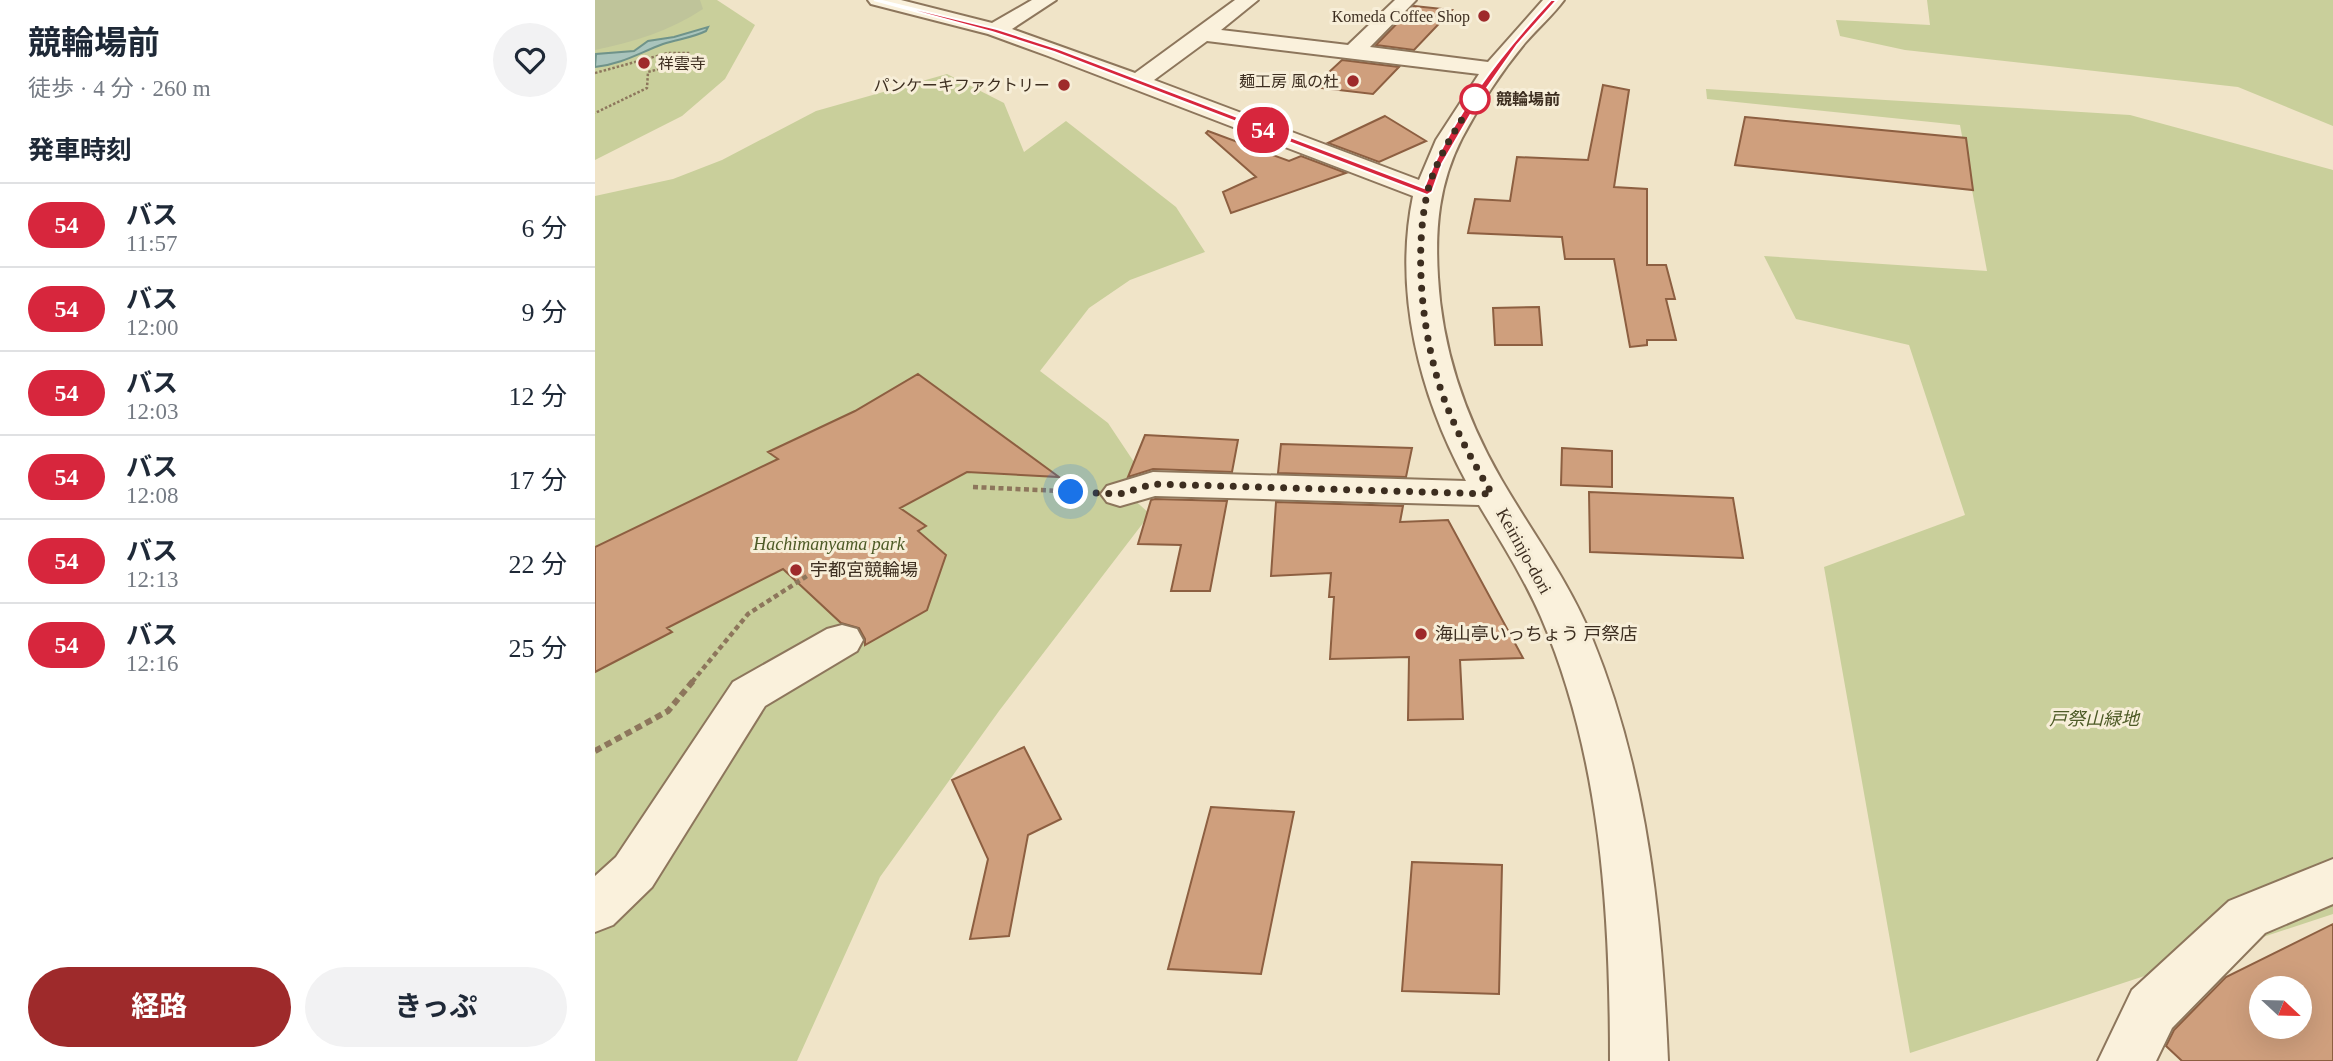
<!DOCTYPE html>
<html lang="ja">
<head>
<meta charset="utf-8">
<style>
	:root { --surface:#fff; --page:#f2f2f3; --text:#1f2937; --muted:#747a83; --line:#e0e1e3; --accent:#9e2a2b }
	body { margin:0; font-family:"Times New Roman","Noto Sans JP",serif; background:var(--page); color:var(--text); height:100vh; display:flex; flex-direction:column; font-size:26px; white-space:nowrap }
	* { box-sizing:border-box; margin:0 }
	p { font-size:23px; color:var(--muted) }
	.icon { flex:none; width:38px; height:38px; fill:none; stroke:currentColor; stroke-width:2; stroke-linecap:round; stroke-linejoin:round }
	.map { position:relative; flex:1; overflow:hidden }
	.sheet { display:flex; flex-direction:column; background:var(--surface); width:595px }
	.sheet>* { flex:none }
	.badge { padding:0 14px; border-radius:23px; font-size:24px; line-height:46px }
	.needle { width:46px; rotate:112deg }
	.tools { position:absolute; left:1654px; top:976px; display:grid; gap:14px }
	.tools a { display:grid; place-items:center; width:63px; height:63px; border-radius:50%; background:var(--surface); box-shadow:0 7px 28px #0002; font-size:35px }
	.you { position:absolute; width:35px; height:35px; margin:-18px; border:5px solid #fff; border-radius:50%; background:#1a73e8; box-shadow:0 0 0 10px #1a73e833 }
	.map>.badge { position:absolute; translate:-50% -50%; box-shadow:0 0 0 4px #fff }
	h2 { padding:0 28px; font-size:26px; line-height:63px }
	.round { display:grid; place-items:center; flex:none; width:74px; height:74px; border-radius:37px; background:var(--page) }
	.summary { display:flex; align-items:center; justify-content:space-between; height:119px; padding:0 28px }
	h1 { font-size:33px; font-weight:700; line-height:52px }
	.primary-button { display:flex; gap:14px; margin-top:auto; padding:14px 28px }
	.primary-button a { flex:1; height:80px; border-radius:42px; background:var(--accent); color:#fff; font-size:28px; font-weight:700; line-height:80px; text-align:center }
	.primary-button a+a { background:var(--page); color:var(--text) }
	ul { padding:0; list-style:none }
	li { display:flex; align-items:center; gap:21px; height:84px; padding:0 28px; border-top:2px solid var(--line) }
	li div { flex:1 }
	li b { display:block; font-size:26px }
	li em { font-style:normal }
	li .badge { min-width:77px; font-weight:700; text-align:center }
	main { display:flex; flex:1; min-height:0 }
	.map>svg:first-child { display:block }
	.green { fill:#c9cf9b }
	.cemetery { fill:#bfc49a }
	.water { fill:#a9c4bc; stroke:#6f938a; stroke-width:2 }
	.building { fill:#cf9f7d; stroke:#8d5f41; stroke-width:2; fill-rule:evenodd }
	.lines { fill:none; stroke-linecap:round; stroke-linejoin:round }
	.minor-casing { stroke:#8d765c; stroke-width:4 }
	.path-far2 { stroke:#8d765c; stroke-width:2.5; stroke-dasharray:2.5 2; stroke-linecap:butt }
	.path-far1 { stroke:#8d765c; stroke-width:4.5; stroke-dasharray:5 3.5; stroke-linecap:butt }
	.path { stroke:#8d765c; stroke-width:6; stroke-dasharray:7 4.5; stroke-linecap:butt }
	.minor { fill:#faf1dc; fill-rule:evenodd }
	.line { fill:#d7263d; stroke:#fff; stroke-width:2 }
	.walk { stroke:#3d2e20; stroke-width:7; stroke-dasharray:0 12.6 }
	.poi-dot { fill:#9e2a2b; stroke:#f7eed8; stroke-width:2.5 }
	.stop-dot { fill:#fff; stroke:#d7263d; stroke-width:3.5 }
	.labels { text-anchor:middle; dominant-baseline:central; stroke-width:6; stroke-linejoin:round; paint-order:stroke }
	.far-poi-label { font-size:16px; fill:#3d2e20; stroke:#f7eed8; text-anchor:end }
	.far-stop-label { font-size:16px; font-weight:bold; fill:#3d2e20; stroke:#f7eed8; text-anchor:start }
	.park-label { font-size:18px; font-style:italic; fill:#4d5a26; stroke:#f7eed8 }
	.street-label { font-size:18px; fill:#3d2e20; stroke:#f7eed8 }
	.poi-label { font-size:18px; fill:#3d2e20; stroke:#f7eed8; text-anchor:start }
</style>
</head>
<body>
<main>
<section class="sheet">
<div class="summary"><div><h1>競輪場前</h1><p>徒歩 · 4 分 · 260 m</p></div><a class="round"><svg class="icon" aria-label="heart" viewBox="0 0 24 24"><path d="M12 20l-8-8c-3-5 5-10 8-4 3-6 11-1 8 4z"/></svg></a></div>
<h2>発車時刻</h2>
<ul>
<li><span class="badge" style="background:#d7263d;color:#fff">54</span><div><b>バス</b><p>11:57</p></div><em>6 分</em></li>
<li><span class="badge" style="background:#d7263d;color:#fff">54</span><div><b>バス</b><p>12:00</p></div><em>9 分</em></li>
<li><span class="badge" style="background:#d7263d;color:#fff">54</span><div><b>バス</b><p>12:03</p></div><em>12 分</em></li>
<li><span class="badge" style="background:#d7263d;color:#fff">54</span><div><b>バス</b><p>12:08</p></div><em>17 分</em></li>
<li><span class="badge" style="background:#d7263d;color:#fff">54</span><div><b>バス</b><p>12:13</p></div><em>22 分</em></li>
<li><span class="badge" style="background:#d7263d;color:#fff">54</span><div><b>バス</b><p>12:16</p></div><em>25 分</em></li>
</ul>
<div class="primary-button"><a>経路</a><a>きっぷ</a></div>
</section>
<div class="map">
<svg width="1738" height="1061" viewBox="0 0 1738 1061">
	<rect width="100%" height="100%" fill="#f0e4c8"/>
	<!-- green -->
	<path class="green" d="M0,0H122L160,25L130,79L87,116L0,160Z
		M1332,0H1738V126L1643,87L1310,50L1245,36L1241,20L1335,25Z
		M352,74L409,103L429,152L471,121L581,207L610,252L535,280L494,308L445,371L513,423L539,462L527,489L555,514L404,711L285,877L202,1061H0V196L78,179L127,160L221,111Z
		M1111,89L1535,115L1738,170V914L1315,1053L1229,567L1370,515L1314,345L1201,319L1169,256L1392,271L1365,125L1112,99Z"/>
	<!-- cemetery -->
	<path class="cemetery" d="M0,0H105L108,9C75,31 39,42 0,50Z"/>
	<!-- water -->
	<path class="water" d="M113,27L111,31C97,38 83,39 68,44C44,53 27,64 0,67L1,54L39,51L53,41L79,37Z"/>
	<!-- building -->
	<path class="building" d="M819,6L857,10L819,50L781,45Z
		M747,60L804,67L778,94L718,87Z
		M1008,85L1034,90L1019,187L1052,189V265H1071L1080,299H1071L1081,340H1052V345L1035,347L1019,259H970L967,237L873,233L880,199L915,201L922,157L993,160Z
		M790,116L831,141L784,162L733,143Z
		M1150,117L1371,138L1378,190L1140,165Z
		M613,131L694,161L706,156L751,173L636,213L628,192L661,177L611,133Z
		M944,307L947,345H900L898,308Z
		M323,374L464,477L372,472L305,508L331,526L323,531L351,555L332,610L270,645V639L264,628L246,623L188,569L72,628L77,632L0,672V547L183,459L173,452L260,411Z
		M550,435L643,440L637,472L558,469L533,477Z
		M686,444L817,448L811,477L683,473Z
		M967,448L1017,451V487L966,485Z
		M994,492L1138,498L1148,558L995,552Z
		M560,499L632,501L615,591H576L586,545L543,544L556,500Z
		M681,502L808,506L805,522L853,520L928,658L865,660L868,719L813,720L814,657L735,659L739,597H734L736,573L676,576Z
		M429,747L466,819L433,835L414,936L375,939L393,859L357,780Z
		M616,807L699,812L666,974L573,969Z
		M817,862L907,865L904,994L807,991Z
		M1738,924V1061H1587L1571,1046L1579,1030L1631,977ZM1666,989H1704V1027H1666Z"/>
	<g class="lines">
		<defs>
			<path id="minor" d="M273,0H306L397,23L437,0H461L417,29L540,73L640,0H663L626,30L753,45L800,0H821L775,47L893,62L948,0H969C958,15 943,28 930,43C906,72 885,104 867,138C844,183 840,227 843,277C847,350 870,416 906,479C936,531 974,581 997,638C1052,772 1067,917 1073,1061H1015C1015,912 1006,756 946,617C929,578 906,542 884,505L560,496L525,506L512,502L506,494L512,486L558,472L871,481C825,396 798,293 818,196L453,56L393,34L276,4ZM612,41L884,74L841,140L824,180L559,80Z
				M247,625L262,629L268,640L262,651L170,706L57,887L18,925L0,932V876L21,857L138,682L232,629Z
				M1738,859V904L1670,933L1577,1028L1561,1061H1503L1537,990L1634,901Z"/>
		</defs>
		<!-- minor casing -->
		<use href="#minor" class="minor-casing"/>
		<!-- path-far2 -->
		<path class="path-far2" d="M0,73L73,53H95L91,62L53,72L52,88L0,113"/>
		<!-- path-far1 -->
		<path class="path-far1" d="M378,487L489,492
			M97,682L153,614L215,574"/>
		<!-- path -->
		<path class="path" d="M0,751L73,711L98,681"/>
		<!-- minor -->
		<use href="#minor" class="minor"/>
	</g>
	<!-- line -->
	<path class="line" d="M279,0H283L402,29L464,49L829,188C857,116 905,55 956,0H962L922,45L887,95L847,164L837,192L832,195L459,52L397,32Z"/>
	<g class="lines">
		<!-- walk -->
		<path class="walk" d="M476,492L525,494L558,484L897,494C881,467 865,439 853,409C828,348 818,258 832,194C840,159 864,124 883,94L880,99"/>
	</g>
	<!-- markers -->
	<g class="poi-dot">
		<circle cx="889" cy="16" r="7"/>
		<circle cx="49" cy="63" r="7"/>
		<circle cx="758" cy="81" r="7"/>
		<circle cx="469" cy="85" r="7"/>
		<circle cx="201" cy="570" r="7"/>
		<circle cx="826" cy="634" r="7"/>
	</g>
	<circle class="stop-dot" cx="880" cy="99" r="14"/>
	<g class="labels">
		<!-- far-poi labels -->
		<g class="far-poi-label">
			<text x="875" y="16">Komeda Coffee Shop</text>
			<text x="63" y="63" text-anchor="start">祥雲寺</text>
			<text x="744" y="81">麺工房 風の杜</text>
			<text x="455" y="85">パンケーキファクトリー</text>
		</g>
		<!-- far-stop labels -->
		<g class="far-stop-label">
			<text x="901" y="99">競輪場前</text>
		</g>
		<!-- park labels -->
		<g class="park-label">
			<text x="234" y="544">Hachimanyama park</text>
			<text x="1499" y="719">戸祭山緑地</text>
		</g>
		<!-- street labels -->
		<g class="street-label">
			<text transform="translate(929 551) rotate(61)">Keirinjo-dori</text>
		</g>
		<!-- poi labels -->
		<g class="poi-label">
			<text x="215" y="570">宇都宮競輪場</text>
			<text x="840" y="634">海山亭いっちょう 戸祭店</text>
		</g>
	</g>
</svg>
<div class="tools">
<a><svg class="needle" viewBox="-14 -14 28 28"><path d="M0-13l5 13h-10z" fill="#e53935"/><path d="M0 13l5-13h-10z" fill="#747a83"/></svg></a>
</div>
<div class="you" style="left:476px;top:492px"></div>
<b class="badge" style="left:668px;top:130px;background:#d7263d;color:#fff">54</b>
</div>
</main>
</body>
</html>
